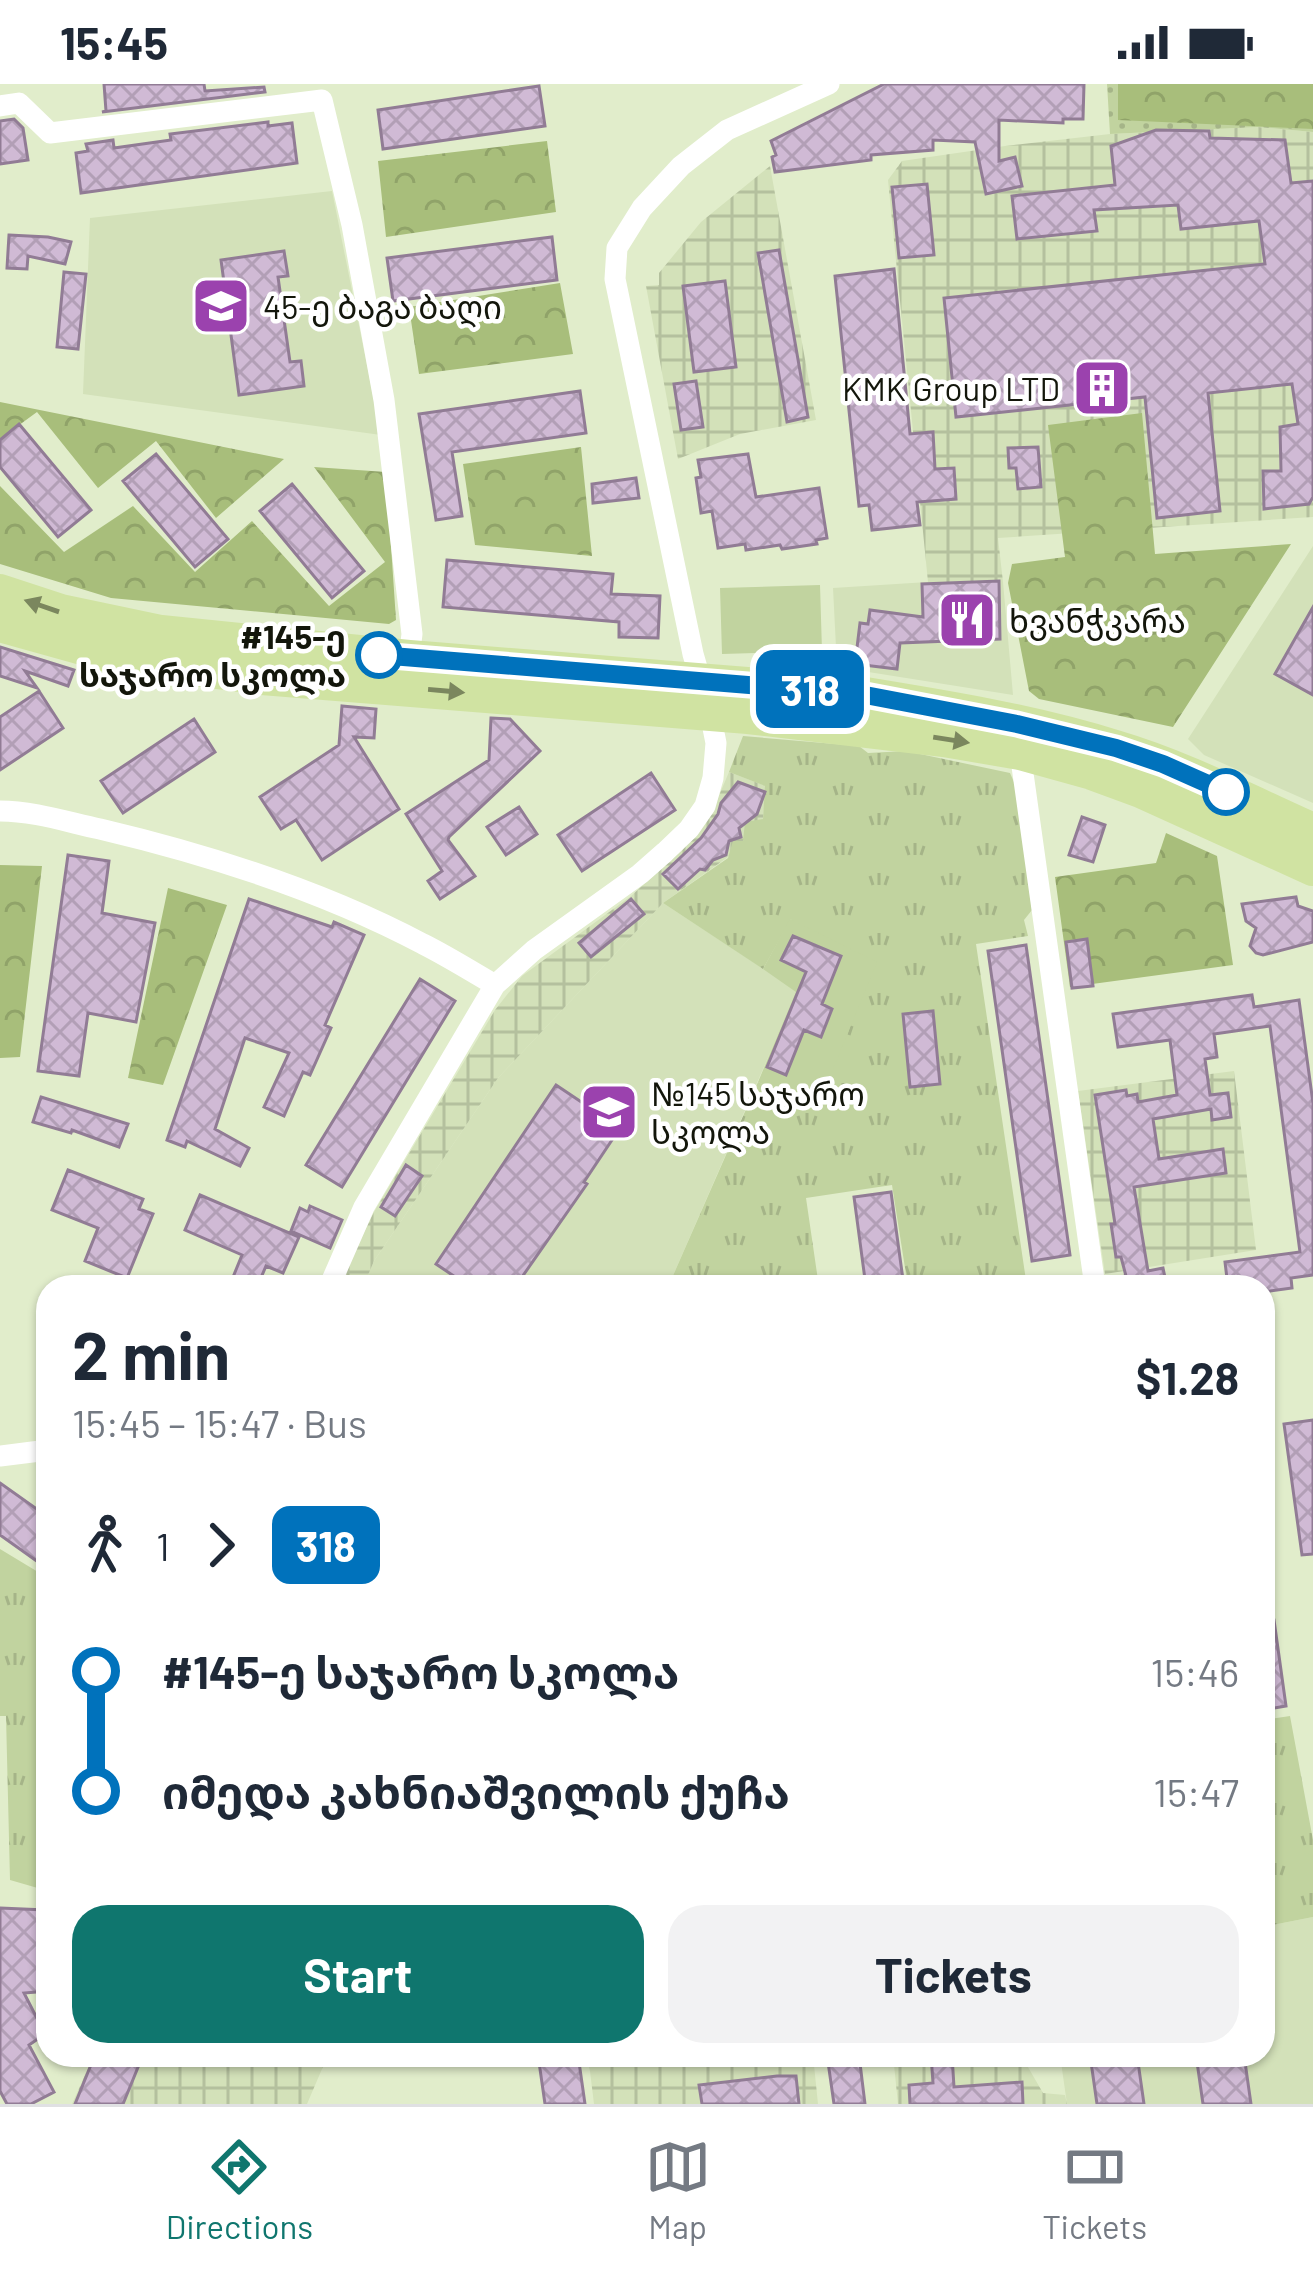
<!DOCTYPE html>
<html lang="en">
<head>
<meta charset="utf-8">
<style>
	:root { --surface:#fff; --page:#f2f2f3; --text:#1f2937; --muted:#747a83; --line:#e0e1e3; --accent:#0f766e }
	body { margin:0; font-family:Barlow,"Noto Sans Georgian",sans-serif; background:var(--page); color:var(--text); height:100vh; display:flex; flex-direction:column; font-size:45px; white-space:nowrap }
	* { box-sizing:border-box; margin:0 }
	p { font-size:39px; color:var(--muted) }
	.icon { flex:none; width:66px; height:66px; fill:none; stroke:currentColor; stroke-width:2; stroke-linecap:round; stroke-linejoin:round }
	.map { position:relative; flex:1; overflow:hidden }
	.panel { position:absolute; left:36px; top:1191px; width:1239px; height:792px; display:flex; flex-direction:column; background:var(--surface); border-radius:36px; box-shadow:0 3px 9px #0004 }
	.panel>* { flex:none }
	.badge { padding:0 24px; border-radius:18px; font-size:42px; line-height:78px }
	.map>.badge { position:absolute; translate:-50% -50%; box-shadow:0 0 0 6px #fff }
	.legs { display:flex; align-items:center; gap:18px; height:132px; padding:0 36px; font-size:39px }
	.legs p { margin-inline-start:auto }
	.summary { display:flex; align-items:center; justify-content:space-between; height:204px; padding:0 36px }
	h1 { font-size:66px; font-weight:700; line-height:90px }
	.action { display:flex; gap:24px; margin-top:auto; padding:24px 36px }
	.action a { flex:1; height:138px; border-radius:36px; background:var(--accent); color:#fff; font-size:48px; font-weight:700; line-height:138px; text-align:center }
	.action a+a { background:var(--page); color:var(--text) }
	ul { padding:0 36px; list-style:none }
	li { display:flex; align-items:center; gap:42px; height:120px; font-size:45px }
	li i { display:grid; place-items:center; width:18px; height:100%; margin:0 15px; background:currentColor }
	li i::after { content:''; width:30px; height:30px; margin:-15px; border:9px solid; border-radius:50%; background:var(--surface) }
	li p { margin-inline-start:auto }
	li:first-child i { background:linear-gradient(#0000 50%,currentColor 0) }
	li:last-child i { background:linear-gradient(currentColor 50%,#0000 0) }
	.status { display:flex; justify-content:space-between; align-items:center; height:84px; padding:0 60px; background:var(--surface); direction:ltr }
	.status svg { height:33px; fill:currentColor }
	.menu { display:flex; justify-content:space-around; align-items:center; height:168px; border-top:3px solid var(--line); background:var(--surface); font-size:33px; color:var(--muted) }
	.menu a { display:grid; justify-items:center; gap:6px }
	.menu .active { color:var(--accent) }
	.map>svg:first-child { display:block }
	.built { fill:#d3e1b9 }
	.industrial { fill:url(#industrial-grid) }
	.grass { fill:url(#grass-dots) }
	.forest { fill:url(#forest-crowns) }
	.park { fill:url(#park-tufts) }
	.garden { fill:#c1d39f }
	.building { fill:url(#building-cross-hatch); stroke:#917c95; stroke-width:3 }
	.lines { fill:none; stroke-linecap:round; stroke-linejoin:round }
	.street { stroke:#fff; stroke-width:21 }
	.primary { stroke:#d0e3a2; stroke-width:36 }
	.oneway { fill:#7b875e }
	.line-1-casing { stroke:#fff; stroke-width:27 }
	.line-1 { stroke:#0072bc; stroke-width:18 }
	.stop-1-dot { fill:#fff; stroke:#0072bc; stroke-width:6 }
	.labels { text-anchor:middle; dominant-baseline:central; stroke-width:9; stroke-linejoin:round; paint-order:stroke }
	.poi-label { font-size:33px; fill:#13160b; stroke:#fff; text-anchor:start }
	.stop-label { font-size:33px; font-weight:bold; fill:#13160b; stroke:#fff; text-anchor:end }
</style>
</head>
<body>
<div class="status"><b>15:45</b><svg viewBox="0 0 49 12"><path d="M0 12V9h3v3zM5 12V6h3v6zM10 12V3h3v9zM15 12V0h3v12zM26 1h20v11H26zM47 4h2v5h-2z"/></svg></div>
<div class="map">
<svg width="1313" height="2020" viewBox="0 0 1313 2020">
	<defs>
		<pattern id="industrial-grid" width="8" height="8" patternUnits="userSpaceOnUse" patternTransform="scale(3)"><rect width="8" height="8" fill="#d3e1b9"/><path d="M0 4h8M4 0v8" fill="none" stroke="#b4c09e"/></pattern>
		<pattern id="grass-dots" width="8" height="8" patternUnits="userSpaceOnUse" patternTransform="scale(3)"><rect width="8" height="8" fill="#c1d39f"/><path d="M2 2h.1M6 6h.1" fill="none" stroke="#a5b488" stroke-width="1.8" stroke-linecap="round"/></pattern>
		<pattern id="forest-crowns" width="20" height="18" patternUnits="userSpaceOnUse" patternTransform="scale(3)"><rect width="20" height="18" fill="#a8be7b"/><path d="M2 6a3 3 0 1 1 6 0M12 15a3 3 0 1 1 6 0" fill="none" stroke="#90a369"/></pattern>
		<pattern id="park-tufts" width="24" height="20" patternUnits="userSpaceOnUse" patternTransform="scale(3)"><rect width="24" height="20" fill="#c1d39f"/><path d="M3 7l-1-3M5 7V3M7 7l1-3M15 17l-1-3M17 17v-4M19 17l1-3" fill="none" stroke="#a5b488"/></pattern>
		<pattern id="building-cross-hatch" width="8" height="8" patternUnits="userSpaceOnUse" patternTransform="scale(3)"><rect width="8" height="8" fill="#d0bad5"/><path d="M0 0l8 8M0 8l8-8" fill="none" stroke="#b29fb6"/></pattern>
	</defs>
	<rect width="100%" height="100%" fill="#e1edcb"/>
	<!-- built -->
	<path class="built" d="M332,107L381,351L83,310L90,134Z
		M1313,462V719L1204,671L1188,655Z
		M928,498H1003L1013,611L837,583L833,504Z
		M663,819L797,907L668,1203H363L374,1177L498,994Z
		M1313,1833V2020H1067L1060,1971H1263V1843Z"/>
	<!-- industrial -->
	<path class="industrial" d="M1258,43L1313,48V433L998,454L1003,498H928L888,96L902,77L1005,62L1110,50Z
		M770,82L816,336L740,350L678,375L646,202L659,201V189L701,138Z
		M729,688L766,702L763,735L728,773L663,819L498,994L374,1177L363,1203H337L374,1128L495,926L522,892L631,812L683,765L715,721Z
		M1234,987L1256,1166L1105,1190L1078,1007Z
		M94,1971H328L307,2020H72Z
		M588,1971H667L669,1979L740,1971H813L818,2020H594Z
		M893,1971H954L955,1977L1021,1971L1043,2009L1065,2011L1067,2020H898Z"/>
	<!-- grass -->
	<path class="grass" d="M1107,0H1313V48L1258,43L1110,50Z"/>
	<!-- forest -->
	<path class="forest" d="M1118,0H1313V45L1118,36Z
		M547,57L556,128L386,153L378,77Z
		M560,199L573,270L419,290L409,223Z
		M0,318L284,375L216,434L156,357L98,404L37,328L0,355Z
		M1142,329L1155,470L1291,460L1173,643L1039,615L1029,607L1008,499L1012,480L1065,473L1048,341Z
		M581,363L592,472L475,461L463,380Z
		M314,383L386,388L396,536L389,540L111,514L0,480V402L64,468L133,422L195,488L252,437L329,522L385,478Z
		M1166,749L1217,772L1233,881L1070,903L1055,793L1156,779Z
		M0,781L42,782L20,973L0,974Z
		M168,804L227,821L163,1001L128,994Z"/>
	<!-- park -->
	<path class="park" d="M743,652L859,662L868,669L906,667L1010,689L1017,705L1032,826L1024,836L1028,852L976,860L1027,1203H908L892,1101L806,1114L819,1203H668L758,998L817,1023L791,835L763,885L663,819L728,774L733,757H743L745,738L763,735L765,702L729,688Z
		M0,1465L48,1494V1807L10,1796L6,1632H0Z
		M1290,1632L1313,1756V1833L1263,1843V1636Z"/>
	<!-- garden -->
	<path class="garden" d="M820,501L822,567L722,570L720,504Z
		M790,835L877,878L817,1024L758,998L796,908L763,885Z"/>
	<!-- building -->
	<path class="building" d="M104,0H204L205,7L264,3L265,8L102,28L106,27Z
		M884,0H1084L1083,35H1063V39L999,36V77L1015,73L1022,102L986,110L975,58L933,56V66L871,71V76L775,88L772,73L776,71L771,57Z
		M539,2L545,42L383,65L378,26Z
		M14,35L23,44L28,76L0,80V37Z
		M268,38V42L292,39L297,79L81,109L76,69L88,67L86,60L113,56L114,64L171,56L170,50Z
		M1156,46L1209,47L1210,54L1285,56L1291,99L1313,97V413L1309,420L1264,425L1263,387H1281L1280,343L1298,340L1292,300L1208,309L1220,427L1157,434L1145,313L956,333L944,214L1265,180L1259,137L1181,145L1178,121L1094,126L1097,147L1017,155L1012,112L1115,101L1111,62Z
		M927,100L934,171L899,174L892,103Z
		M9,151L48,153L71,158L65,180L28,172L27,185L7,184Z
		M552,153L557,196L393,217L387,174Z
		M779,166L808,333L787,338L758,169Z
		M284,167L288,192L278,193L290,278L301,277L304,302L239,311L221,176Z
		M894,185L910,350L933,348L935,385L954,384L956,415L917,418L920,441L872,446L869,421L859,422L835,192Z
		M64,188L86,190L78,265L57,263Z
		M725,197L736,283L694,288L683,202Z
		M696,297L703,343L681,346L674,300Z
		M580,307L586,349L452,368L462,432L436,436L419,330Z
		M19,340L91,426L58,453L0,383V356Z
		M1038,363L1041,403L1018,405L1016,384H1009L1008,364Z
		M156,370L228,455L195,483L123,397Z
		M748,370L756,413L819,404L827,454L816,456L817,460L782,465L780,461L746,466L745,460L718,464L712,427L701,429L696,394L701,393L698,376Z
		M636,394L639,414L593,419L592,400Z
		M292,400L364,487L332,514L260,427Z
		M447,476L613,490L611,510L660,512L658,554L619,553V538L443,523Z
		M999,497L1000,555L900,559L897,585L855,580L860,539L868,540L870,526L923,533L922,500Z
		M1313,523V611L1275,590Z
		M0,563L74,586L68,602L25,587L37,604L0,592Z
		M39,607L63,644L0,686V633Z
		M342,622L376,625L374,654L354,653L399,725L322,776L296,736L281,745L260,713L339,661Z
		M491,634L510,635L540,667L449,753L448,756L475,792L440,815L428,797L442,787L406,730L489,676Z
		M194,635L215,668L123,729L101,697Z
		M651,689L675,726L582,787L558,751Z
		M738,698L765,708L757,730L739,744L741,753L729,757L726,771L713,776L705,786L700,785L678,805L663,790L701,754L718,730L721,719Z
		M519,723L537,750L506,771L487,743Z
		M1082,733L1105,741L1093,778L1069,771Z
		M68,771L109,777L102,829L155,839L136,938L88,929L79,992L38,987Z
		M1296,813L1298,822L1313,827V858L1263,871L1256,869L1250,862L1256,844L1246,837L1242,820Z
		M249,815L332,843L334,838L364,851L325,941L331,944L310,991L303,988L284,1032L264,1023L289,969L245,954L215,1045L249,1064L240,1082L187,1057L185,1063L167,1056Z
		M631,815L644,830L591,873L579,859Z
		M793,852L841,872L822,920L832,925L821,953L804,946L786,991L767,983L806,888L781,876Z
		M1087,855L1093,902L1072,904L1066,858Z
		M1026,861L1070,1171L1032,1177L988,867Z
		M420,895L455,917L342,1103L306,1081Z
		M1252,911L1254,923L1299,916L1313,1019V1191L1291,1194L1292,1204L1263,1208V1203H1228L1225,1178L1300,1168L1270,942L1214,950L1217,973L1205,975L1210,1011L1228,1009L1231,1033L1212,1036L1211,1025L1153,1035L1159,1075L1223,1065L1226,1089L1134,1103L1148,1187L1163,1184L1167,1203H1113L1112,1194L1126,1192L1121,1173H1116L1111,1140H1115L1095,1011L1126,1006L1127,1012L1137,1010L1138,1018L1177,1011L1170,956L1118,963L1113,930Z
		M933,927L940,1000L910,1003L903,930Z
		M556,1001L620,1044L584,1098L587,1100L515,1203H470L436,1180Z
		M41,1013L128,1040L119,1063L72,1046L71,1049L33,1038Z
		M406,1081L422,1092L395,1132L381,1123Z
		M68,1086L143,1115L139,1125L153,1130L127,1194L85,1177L98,1144L52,1126Z
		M891,1108L904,1203H866L854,1113Z
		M200,1111L299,1153L283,1189L266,1182L257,1203H229L242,1171L185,1146Z
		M310,1122L342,1136L330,1164L291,1147L300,1124L308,1128Z
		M1313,1336V1470L1302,1471L1284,1340Z
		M0,1399L48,1433V1485L0,1451Z
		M1263,1536H1274L1286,1622L1263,1626Z
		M0,1824L45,1826L44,1862H48V1907L24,1909L45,1950L29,1961L54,2008L31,2020H7L0,2007Z
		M95,1971H143L123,2020H75Z
		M538,1971H578L585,2020H545Z
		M827,1971H859L865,2020H834Z
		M931,1971H952L954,2003L1022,1998L1023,2020H910L909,2001L933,1999Z
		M1090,1971H1137L1144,2020H1097Z
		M1196,1971H1244L1251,2020H1203Z
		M777,1992H796L799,2020H702L699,2001Z"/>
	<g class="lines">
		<!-- street -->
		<path class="street" d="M0,22L19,19L50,49L322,16L352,141L384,316L412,550L409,574
			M1020,668L1095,1203
			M0,727C34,727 67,738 100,745C210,771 323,807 423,860C447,872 471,887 495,901
			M329,1203L364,1123L495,901L534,866L640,790L665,768L689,745L705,722L713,694L716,659L710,629L693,570L615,195L617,164L642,124L681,82L727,46L829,0
			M0,1372L48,1366"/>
		<!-- primary -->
		<path class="primary" d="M0,508L61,528L161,549L409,574L859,610C945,624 1032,638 1115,664C1183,684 1248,718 1313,747
			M0,540L125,575L262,593L748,632L944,655L1020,668L1092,688L1141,706L1313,784"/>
	</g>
	<!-- one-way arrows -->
	<defs><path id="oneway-solid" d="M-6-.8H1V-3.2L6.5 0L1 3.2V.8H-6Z" transform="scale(3)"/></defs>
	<g class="oneway">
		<use href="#oneway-solid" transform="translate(42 522) rotate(-161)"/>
		<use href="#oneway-solid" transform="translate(446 607) rotate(5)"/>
		<use href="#oneway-solid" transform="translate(951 656) rotate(9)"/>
	</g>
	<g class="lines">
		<defs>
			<path id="line-1" d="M379,571L860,610L1017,640L1116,664L1163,680L1226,708"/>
		</defs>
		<!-- line-1 casing -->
		<use href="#line-1" class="line-1-casing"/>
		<!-- line-1 -->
		<use href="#line-1" class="line-1"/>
	</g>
	<!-- icons -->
	<defs>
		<symbol id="school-square" viewBox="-11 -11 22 22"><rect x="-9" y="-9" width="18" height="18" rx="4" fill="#9b42ae" stroke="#fff"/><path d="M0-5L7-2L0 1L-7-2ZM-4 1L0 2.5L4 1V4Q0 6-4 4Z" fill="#fff"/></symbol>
		<symbol id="building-square" viewBox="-11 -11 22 22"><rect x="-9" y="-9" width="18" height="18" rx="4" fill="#9b42ae" stroke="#fff"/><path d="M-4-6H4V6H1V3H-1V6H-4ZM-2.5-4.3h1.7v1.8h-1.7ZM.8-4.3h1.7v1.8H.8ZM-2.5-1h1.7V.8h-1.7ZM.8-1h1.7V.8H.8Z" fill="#fff"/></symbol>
		<symbol id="restaurant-square" viewBox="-11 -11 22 22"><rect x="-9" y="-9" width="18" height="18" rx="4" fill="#9b42ae" stroke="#fff"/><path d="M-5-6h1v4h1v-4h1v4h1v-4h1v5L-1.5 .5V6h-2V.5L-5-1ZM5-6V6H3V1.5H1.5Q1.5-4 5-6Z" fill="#fff"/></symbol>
	</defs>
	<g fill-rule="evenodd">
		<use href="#school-square" x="188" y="189" width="66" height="66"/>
		<use href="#building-square" x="1069" y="271" width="66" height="66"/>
		<use href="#restaurant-square" x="934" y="503" width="66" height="66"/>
		<use href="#school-square" x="576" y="995" width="66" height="66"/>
	</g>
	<!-- markers -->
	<g class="stop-1-dot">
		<circle cx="379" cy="571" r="21"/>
		<circle cx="1226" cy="708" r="21"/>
	</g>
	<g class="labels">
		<!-- poi labels -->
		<g class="poi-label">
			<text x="263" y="222">45-ე ბაგა ბაღი</text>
			<text x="1060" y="304" text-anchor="end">KMK Group LTD</text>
			<text x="1009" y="536">ხვანჭკარა</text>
			<text x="651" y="1009">№145 საჯარო<tspan x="651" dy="38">სკოლა</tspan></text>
		</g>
		<!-- stop labels -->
		<g class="stop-label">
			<text x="346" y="552">#145-ე<tspan x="346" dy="38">საჯარო სკოლა</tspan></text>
		</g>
	</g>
</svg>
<b class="badge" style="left:810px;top:605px;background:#0072bc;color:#fff">318</b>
<section class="panel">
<div class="summary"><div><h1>2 min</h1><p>15:45 – 15:47 · Bus</p></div><b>$1.28</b></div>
<div class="legs"><svg class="icon" aria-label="walk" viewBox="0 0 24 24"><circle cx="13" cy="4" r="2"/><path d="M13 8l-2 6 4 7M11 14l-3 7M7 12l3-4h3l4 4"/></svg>1<svg class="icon" aria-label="forward" viewBox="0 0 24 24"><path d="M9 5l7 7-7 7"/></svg><b class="badge" style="background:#0072bc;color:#fff">318</b></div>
<ul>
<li><i style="color:#0072bc"></i><b>#145-ე საჯარო სკოლა</b><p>15:46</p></li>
<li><i style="color:#0072bc"></i><b>იმედა კახნიაშვილის ქუჩა</b><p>15:47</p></li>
</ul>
<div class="action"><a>Start</a><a>Tickets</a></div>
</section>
</div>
<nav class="menu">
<a class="active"><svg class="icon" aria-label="directions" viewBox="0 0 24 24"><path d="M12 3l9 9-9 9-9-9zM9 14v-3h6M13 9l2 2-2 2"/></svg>Directions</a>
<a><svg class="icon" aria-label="map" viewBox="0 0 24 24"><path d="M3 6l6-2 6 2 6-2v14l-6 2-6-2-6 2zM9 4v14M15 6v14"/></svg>Map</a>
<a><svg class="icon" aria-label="tickets" viewBox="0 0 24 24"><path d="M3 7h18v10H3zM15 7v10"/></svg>Tickets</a>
</nav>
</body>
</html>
